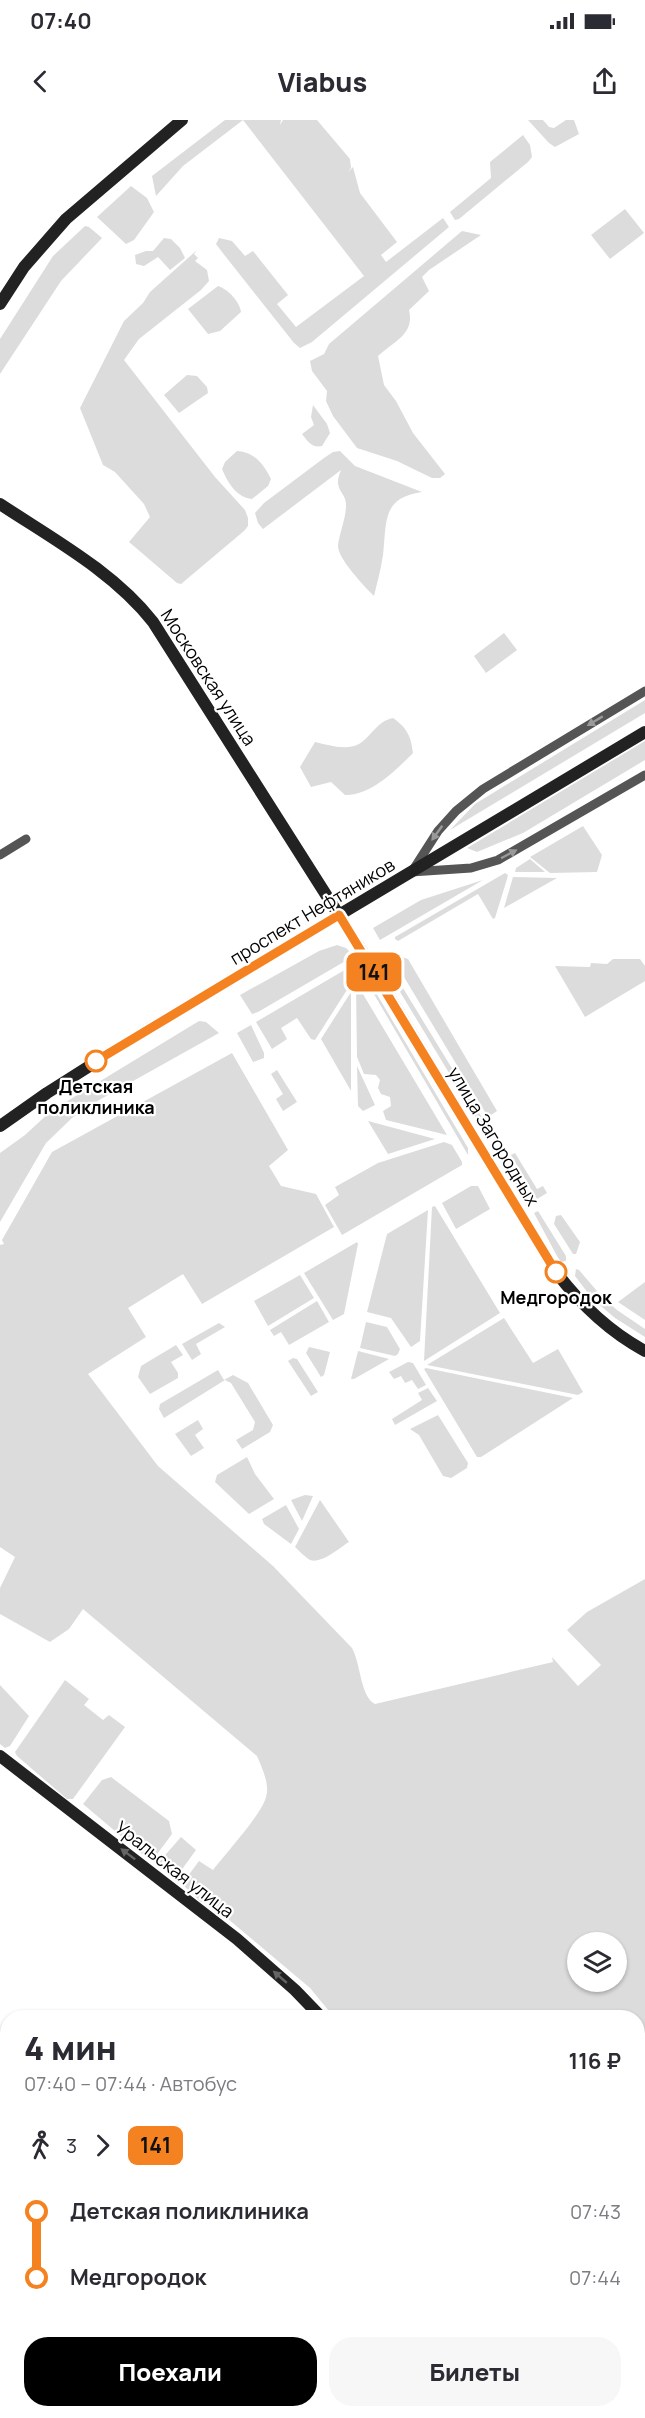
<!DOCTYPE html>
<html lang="ru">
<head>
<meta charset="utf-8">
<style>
	:root { --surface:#fff; --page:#f7f7f7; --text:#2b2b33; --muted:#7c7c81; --accent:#000 }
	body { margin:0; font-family:Manrope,sans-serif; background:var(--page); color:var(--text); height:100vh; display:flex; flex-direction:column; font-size:22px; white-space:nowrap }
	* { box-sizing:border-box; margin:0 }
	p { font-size:20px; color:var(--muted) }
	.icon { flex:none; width:33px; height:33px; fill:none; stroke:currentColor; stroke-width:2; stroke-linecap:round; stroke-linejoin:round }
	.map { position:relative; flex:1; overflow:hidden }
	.sheet { position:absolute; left:0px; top:1890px; width:645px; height:408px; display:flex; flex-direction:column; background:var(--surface); border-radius:24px 24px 0 0; box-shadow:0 2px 4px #0004 }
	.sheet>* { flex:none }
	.badge { padding:0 12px; border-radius:9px; font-size:21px; line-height:39px }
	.controls { position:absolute; left:567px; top:1812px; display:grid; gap:12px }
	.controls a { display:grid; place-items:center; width:60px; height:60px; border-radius:50%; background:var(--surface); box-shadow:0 2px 4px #0004; font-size:30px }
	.map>.badge { position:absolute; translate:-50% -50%; box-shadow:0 0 0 3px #fff }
	.legs { display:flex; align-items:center; gap:9px; height:66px; padding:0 24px; font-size:20px }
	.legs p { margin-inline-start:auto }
	.headline { display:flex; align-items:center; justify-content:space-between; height:102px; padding:0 24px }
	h1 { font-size:33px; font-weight:800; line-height:45px }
	.primary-button { display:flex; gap:12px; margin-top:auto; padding:12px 24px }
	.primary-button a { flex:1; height:69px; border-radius:24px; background:var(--accent); color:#fff; font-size:24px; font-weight:800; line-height:69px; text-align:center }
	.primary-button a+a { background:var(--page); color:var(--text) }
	ul { padding:0 24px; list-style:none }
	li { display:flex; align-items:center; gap:21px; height:66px; font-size:22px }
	li i { display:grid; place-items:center; width:9px; height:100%; margin:0 8px; background:currentColor }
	li i::after { content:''; width:15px; height:15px; margin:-8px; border:4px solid; border-radius:50%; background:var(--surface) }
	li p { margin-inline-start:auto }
	li:first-child i { background:linear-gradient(#0000 50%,currentColor 0) }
	li:last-child i { background:linear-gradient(currentColor 50%,#0000 0) }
	.status { display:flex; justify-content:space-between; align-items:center; height:42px; padding:0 30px; background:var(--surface); direction:ltr }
	.status svg { height:16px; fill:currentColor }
	header { display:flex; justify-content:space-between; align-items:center; height:78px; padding:0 24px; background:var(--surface); font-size:27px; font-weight:800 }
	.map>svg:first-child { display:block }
	.green { fill:#dcdcdc; fill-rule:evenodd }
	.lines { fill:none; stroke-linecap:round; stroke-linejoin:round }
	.street { stroke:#555; stroke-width:9 }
	.secondary { stroke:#222; stroke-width:12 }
	.oneway { fill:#999 }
	.oneway2 { fill:#646464 }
	.line-1-casing { stroke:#fff; stroke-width:14 }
	.line-1 { stroke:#f58220; stroke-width:9 }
	.stop-1-dot { fill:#fff; stroke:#f58220; stroke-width:3 }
	.labels { text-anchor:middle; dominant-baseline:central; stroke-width:4.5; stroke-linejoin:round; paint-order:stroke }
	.street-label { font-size:18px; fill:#000; stroke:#fff }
	.stop-label { font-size:18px; font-weight:bold; fill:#000; stroke:#fff }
</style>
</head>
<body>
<div class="status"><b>07:40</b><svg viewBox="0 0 49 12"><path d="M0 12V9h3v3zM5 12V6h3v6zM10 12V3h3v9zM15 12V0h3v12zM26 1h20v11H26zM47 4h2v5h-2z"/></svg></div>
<header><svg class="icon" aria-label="back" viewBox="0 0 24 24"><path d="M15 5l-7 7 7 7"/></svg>Viabus<svg class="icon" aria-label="share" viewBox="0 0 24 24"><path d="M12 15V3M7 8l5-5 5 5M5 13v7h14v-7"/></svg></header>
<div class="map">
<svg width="645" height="2298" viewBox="0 0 645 2298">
	<rect width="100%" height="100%" fill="#fff"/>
	<!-- green -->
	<path class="green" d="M225,0H281L280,5L283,0H317L350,39L351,48L348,52L353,47L360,73L397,122L381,135L386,142L443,98L449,107L312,222L300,228L294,223L222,132L216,124L219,118L232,121L245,136L253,131L288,175L277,184L296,207L364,156L243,0L183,46L156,76L152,56Z
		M528,0H543L549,7L554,8L566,0H574L579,14L555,27L549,23Z
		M523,15L530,25L532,37L528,42L459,99L455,100L450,92L491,58L490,42Z
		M131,66L147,78L154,92L134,120L126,124L97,97Z
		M625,89L644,113L610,139L591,115Z
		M85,106L89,107L102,118L61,161L0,254V219L53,136Z
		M462,111L481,115L429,150L422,157L429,171L409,190C415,214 394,221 378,236L384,265L396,281L413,313L445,354L440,358H432L397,341L357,328L333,296L326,281L327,271L312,251L310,241L324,234L329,224Z
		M164,118L171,119L180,128L185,138L170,150L158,137L144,146L136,144L135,135L146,131H153Z
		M197,130L194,134L198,138L195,141L207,150L209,161L201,170L139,219L124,240L215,357L245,390L248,398V406L244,411L181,464L177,463L129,422L150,397L144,384L115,352L103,345L80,288L124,201L143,183L150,172Z
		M218,166C228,169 240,182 241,192L220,211L208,214L188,189Z
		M187,255L197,256L207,267L208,273L179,293L164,275Z
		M313,285L327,304L330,313L322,326C312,328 308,322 302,314L314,305L311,297Z
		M237,331C255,332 264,345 271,359L268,366L252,379C236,377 228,363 222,349L225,342Z
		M340,331L355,346L422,372C381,378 387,402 383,435C381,449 377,463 374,476C365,467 338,439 338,426C339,414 346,399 346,385C346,371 332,371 341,350L263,409L258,403L255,393L264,383L324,338L333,332Z
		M504,513L517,530L486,553L474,536Z
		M645,580V593L450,710L475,684Z
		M393,598C407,608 411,616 413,633C395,651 370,676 345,675L331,662L311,667L300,647L315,622C328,625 346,631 359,624C372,616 377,601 393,598Z
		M645,621V640L523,713L477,732L467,728Z
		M583,706L602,735L597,752L550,753L530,737Z
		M530,739L545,752H515L516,748Z
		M505,753L508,755L507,759L495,798L493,799L478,774L398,821L395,819V817Z
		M513,757L557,758L504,788Z
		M483,760L380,820L373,808L421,780Z
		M337,825L346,828L354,836L258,892L252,894L240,875L319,831Z
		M376,832H381L489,1009L487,1011H484Z
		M389,832L408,839L497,991L488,997Z
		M356,839L468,1028V1035L357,845Z
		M613,839H640L645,846V861L585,897L555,846L590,847L591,843L607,844Z
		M348,848L352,857V862L315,920L311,919L297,898L281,908L287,919L272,929L256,902Z
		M356,864H357L447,1015L386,1000L383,991L391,986L390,977L381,974L378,968L380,960L376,955L364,954L357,937Z
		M351,872V971L321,919Z
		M199,901L206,902L219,913L92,984L72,998L46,1023L0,1102V1033L25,1015L51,991Z
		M251,905L264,933V938L253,942L237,913Z
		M232,933L288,1030L269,1046L281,1066L316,1074L334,1107L202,1184L183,1154L128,1188L146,1217L88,1254L158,1346L273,1446L352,1528C361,1544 360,1576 375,1584L553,1542L552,1537L578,1566L601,1545L567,1510L587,1492L645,1459V2268L638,2233V1898L334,1897L310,1868L215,1788L210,1776L201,1782L182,1764L199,1741L213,1750C225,1734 262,1694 266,1677C270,1664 262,1648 257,1636L83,1489L69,1509L50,1522L0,1494V1468L15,1437L0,1427V1125L4,1124L2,1120L52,1032ZM578,1822H616V1862H578Z
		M357,946L375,985L363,991L358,986Z
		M277,950L297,982L283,991L276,979L283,974L271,954Z
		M368,1001L435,1019L388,1034Z
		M444,1022L452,1025L462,1042V1045L342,1115L325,1085L339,1075L335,1067L378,1043Z
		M515,1033L537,1069L543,1066L547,1073L537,1079L511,1035Z
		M514,1050L533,1082L527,1084L510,1054Z
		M471,1066H478L490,1089L456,1109L442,1083Z
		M435,1086L500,1193L424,1241L432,1087Z
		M428,1090L420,1221L411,1227L391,1198L367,1192L387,1114Z
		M538,1091L566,1136V1141L561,1142L557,1136L534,1093Z
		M561,1095L580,1122L576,1134H573L554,1104L556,1096Z
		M357,1122L358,1124L344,1194L333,1200L304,1153Z
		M576,1149L579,1150L597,1171L591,1177L575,1156Z
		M300,1155L314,1178L268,1206L254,1181Z
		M645,1162V1200L618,1182Z
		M601,1176L617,1190L645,1209V1217L615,1198L595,1181Z
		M317,1181L329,1202L289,1225L281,1212L274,1216L270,1210Z
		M504,1198L533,1243L558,1229L583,1272L578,1275L427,1245Z
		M366,1202L387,1207L400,1229L398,1234L395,1236L360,1228Z
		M219,1203L225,1207L196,1224L201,1234L192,1240L182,1224Z
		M176,1225L183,1235L171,1242L178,1253V1258L150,1274L138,1257L141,1246Z
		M309,1227L330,1232L324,1255L321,1257L306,1233Z
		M358,1231L389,1239L354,1259H351Z
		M293,1238L297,1239L318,1272L311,1276L288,1241Z
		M408,1242L413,1243L426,1265L418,1269L412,1260L405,1263L401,1256L394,1259L389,1252Z
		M426,1248L573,1278L481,1337H477L424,1249Z
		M218,1250L224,1260L233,1255L248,1263L273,1305L270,1312L242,1329L236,1320L253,1310L255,1302L231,1263L225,1260L164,1298L159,1289L160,1284Z
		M428,1268L437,1281L395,1305L392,1299L422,1280L418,1273Z
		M438,1295L468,1343L467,1348L451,1358L443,1356L419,1315L410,1309Z
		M198,1300L203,1309L195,1315L204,1328L191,1336L175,1314Z
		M247,1337L255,1354L274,1379L249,1394L215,1362L217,1355Z
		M305,1375L313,1376L302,1401L291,1380Z
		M320,1380L349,1422C339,1428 322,1444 310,1440C305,1437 299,1431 295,1427Z
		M286,1385L299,1409L291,1424L264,1404L262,1399Z
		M65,1560L89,1579L84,1585L103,1600L109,1595L125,1607L73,1679H67L17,1636L15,1632Z
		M0,1565L29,1596L10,1626L5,1628L0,1624Z
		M111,1657L169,1701L172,1714L155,1737L148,1739L83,1684L102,1660Z
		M181,1717L196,1730L175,1759L161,1747L160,1741Z"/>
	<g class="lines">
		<!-- street -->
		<path class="street" d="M0,735L26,719
			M413,750L438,711L456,691L483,669L645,571
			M411,752L471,748L498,740L645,655
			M548,2290L551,2298"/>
		<!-- secondary -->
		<path class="secondary" d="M0,184L24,147L66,99L182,0
			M0,384C53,419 114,452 153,502L363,833L556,1152C581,1185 608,1211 645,1231
			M0,1006L47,973L140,914L645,612
			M0,1636L237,1819L295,1870L322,1898
			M0,2290L8,2286
			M214,2290L217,2298"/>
	</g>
	<!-- one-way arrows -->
	<defs><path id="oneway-solid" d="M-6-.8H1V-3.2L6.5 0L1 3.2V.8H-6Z" transform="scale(1.5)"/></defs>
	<g class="oneway">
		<use href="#oneway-solid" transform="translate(595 601) rotate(149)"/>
		<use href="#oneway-solid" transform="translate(437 713) rotate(126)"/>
		<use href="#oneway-solid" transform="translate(509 734) rotate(-28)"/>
	</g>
	<g class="oneway2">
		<use href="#oneway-solid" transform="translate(128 1734) rotate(-143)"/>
		<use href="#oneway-solid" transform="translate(280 1857) rotate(-139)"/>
	</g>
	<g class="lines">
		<defs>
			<path id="line-1" d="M96,941L339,795L556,1152"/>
		</defs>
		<!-- line-1 casing -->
		<use href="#line-1" class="line-1-casing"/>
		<!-- line-1 -->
		<use href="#line-1" class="line-1"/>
	</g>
	<!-- markers -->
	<g class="stop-1-dot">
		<circle cx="96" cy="941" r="10"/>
		<circle cx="556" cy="1152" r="10"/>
	</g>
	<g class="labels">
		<!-- street labels -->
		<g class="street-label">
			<text transform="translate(209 557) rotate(57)">Московская улица</text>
			<text transform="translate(312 791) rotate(-31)">проспект Нефтяников</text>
			<text transform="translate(494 1016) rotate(59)">улица Загородных</text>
			<text transform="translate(175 1749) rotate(38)">Уральская улица</text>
		</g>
		<!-- stop labels -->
		<g class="stop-label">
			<text x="96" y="966">Детская<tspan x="96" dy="21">поликлиника</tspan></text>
			<text x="556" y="1177">Медгородок</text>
		</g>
	</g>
</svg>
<div class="controls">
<a><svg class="icon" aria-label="layers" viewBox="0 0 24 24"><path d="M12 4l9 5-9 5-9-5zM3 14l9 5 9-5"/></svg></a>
</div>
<b class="badge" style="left:374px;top:852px;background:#f58220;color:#111">141</b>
<section class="sheet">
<div class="headline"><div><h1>4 мин</h1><p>07:40 – 07:44 · Автобус</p></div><b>116 ₽</b></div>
<div class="legs"><svg class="icon" aria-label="walk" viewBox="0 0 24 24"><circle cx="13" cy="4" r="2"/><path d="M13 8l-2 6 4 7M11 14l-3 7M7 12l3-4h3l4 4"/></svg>3<svg class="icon" aria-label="forward" viewBox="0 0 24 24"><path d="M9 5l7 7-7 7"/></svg><b class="badge" style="background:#f58220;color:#111">141</b></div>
<ul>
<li><i style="color:#f58220"></i><b>Детская поликлиника</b><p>07:43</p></li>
<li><i style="color:#f58220"></i><b>Медгородок</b><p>07:44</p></li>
</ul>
<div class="primary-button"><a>Поехали</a><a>Билеты</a></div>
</section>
</div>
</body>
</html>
